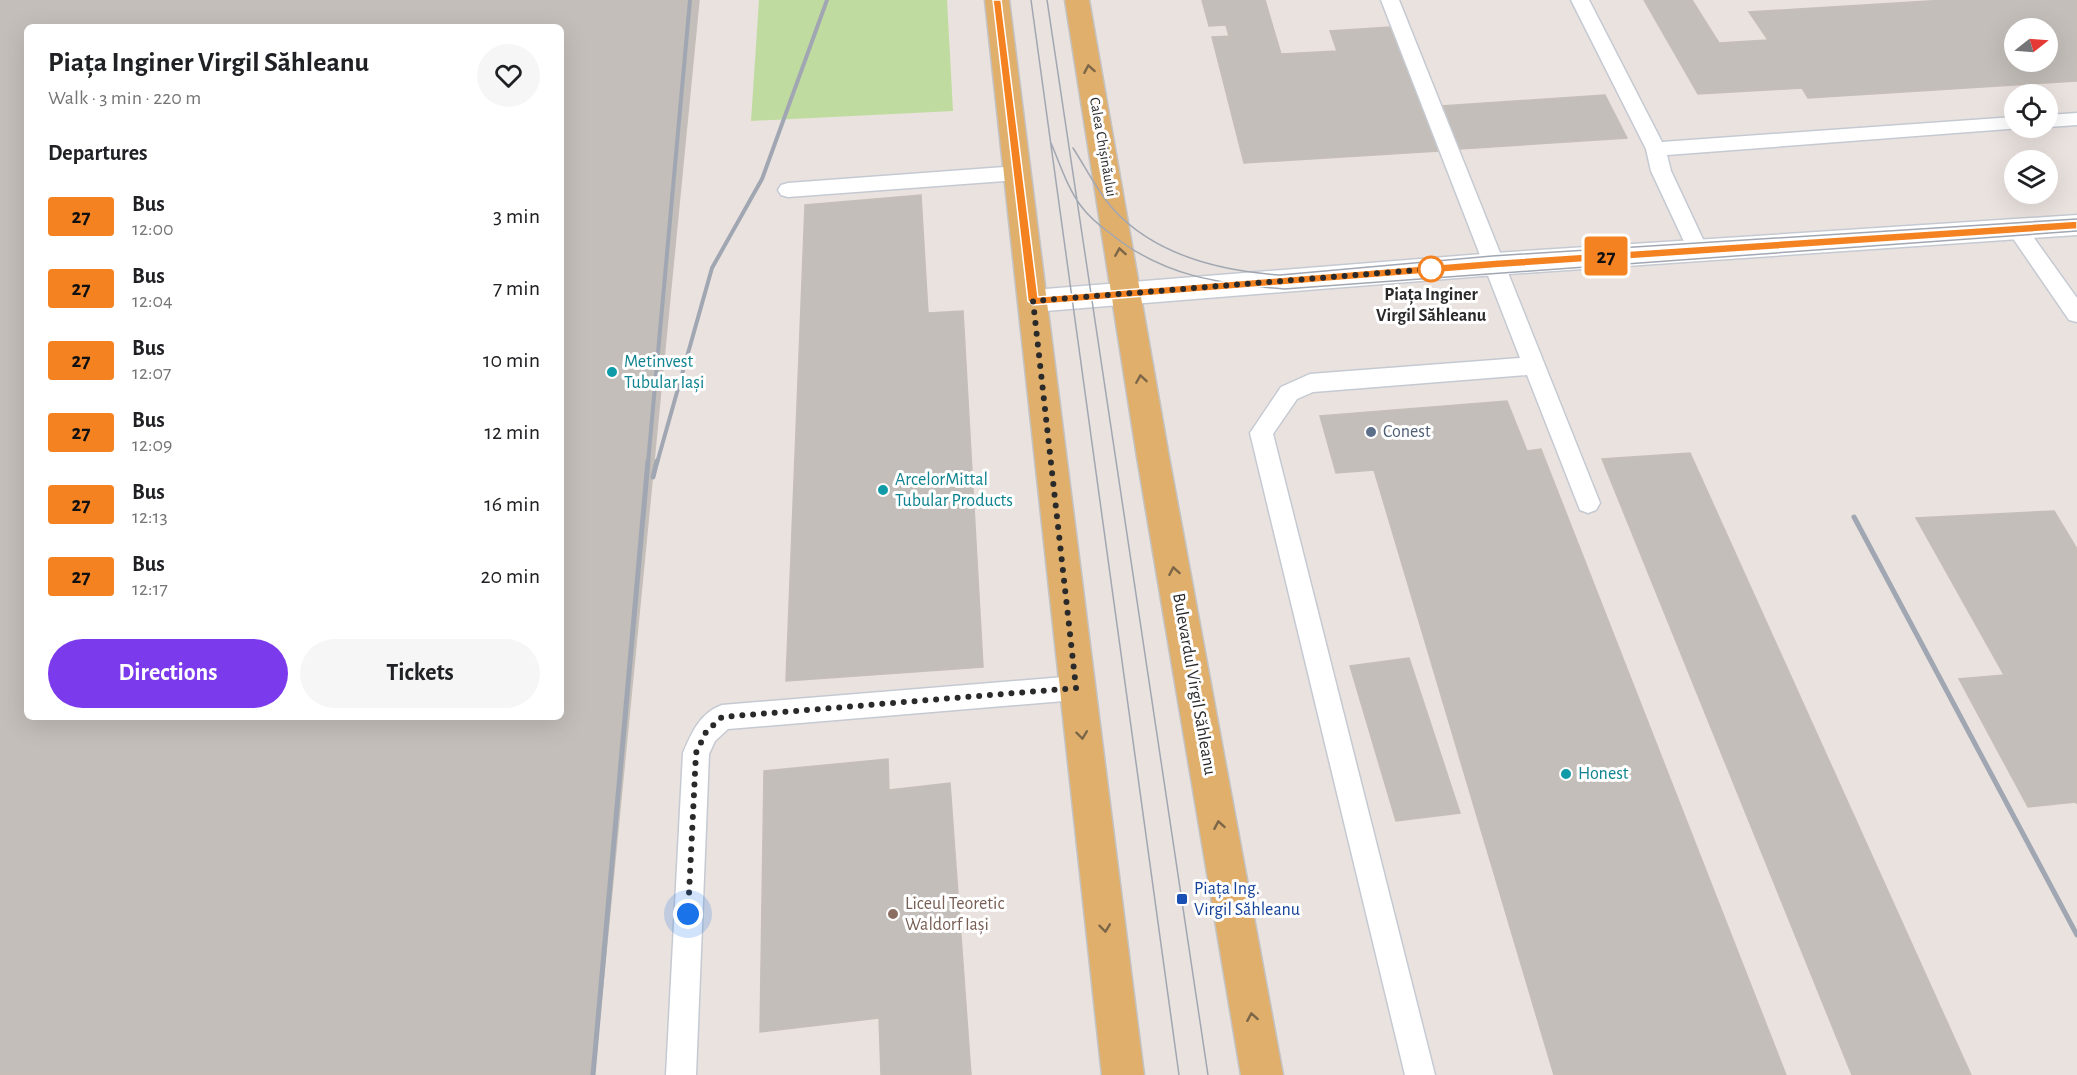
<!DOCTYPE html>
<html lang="en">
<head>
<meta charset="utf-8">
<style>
	:root { --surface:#fff; --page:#f6f6f6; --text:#202124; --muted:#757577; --accent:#7c3aed }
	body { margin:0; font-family:"Alegreya Sans",sans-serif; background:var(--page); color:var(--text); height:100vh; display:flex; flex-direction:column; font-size:22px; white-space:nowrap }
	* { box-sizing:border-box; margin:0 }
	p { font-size:20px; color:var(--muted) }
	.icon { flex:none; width:33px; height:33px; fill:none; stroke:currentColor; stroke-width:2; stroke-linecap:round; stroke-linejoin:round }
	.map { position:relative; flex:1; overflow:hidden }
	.side { position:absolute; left:24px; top:24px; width:540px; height:696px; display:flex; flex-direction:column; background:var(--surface); border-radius:9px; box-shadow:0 6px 24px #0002 }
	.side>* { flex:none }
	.badge { padding:0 12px; border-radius:4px; font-size:21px; line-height:39px }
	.needle { width:39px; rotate:73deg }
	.buttons { position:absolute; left:2004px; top:18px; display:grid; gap:12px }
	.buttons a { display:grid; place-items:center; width:54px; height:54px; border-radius:50%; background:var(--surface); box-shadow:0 6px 24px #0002; font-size:30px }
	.you { position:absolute; width:30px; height:30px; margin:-15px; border:4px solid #fff; border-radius:50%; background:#1a73e8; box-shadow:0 0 0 9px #1a73e833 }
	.map>.badge { position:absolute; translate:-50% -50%; box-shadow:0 0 0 3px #fff }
	h2 { padding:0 24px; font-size:22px; line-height:54px }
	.round { display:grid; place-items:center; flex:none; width:63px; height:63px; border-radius:32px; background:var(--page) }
	.overview { display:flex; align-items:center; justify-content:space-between; height:102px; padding:0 24px }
	h1 { font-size:28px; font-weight:700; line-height:45px }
	.primary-button { display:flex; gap:12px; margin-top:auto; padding:12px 24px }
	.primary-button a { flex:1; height:69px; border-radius:36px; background:var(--accent); color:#fff; font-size:24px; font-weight:700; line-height:69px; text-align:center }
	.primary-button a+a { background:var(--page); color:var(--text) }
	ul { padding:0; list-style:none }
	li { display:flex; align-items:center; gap:18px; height:72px; padding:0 24px }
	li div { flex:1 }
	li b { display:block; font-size:22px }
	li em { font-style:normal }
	li .badge { min-width:66px; font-weight:700; text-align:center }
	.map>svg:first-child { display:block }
	.green { fill:#c0dba0 }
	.building { fill:#c3beb9; stroke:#c6beb8; stroke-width:1.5; fill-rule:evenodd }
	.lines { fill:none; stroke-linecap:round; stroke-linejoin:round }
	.service-casing { stroke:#c5cad2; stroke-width:3 }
	.secondary-casing { stroke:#c5cad2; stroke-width:3 }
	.primary-casing { stroke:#c3c3c3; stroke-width:3 }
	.service { fill:#fff; fill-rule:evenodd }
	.secondary { fill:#fff; fill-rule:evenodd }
	.primary { fill:#e1af6c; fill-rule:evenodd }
	.tram { stroke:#a1a7b2; stroke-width:1.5 }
	.rail-far1 { stroke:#a1a7b2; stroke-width:4 }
	.rail { stroke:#a1a7b2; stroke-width:5 }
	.oneway { stroke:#7c6648 }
	.line { fill:#f58220; stroke:#fff; stroke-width:1.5 }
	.walk { stroke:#2a2a2a; stroke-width:6; stroke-dasharray:0 10.8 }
	.stop-dot { fill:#fff; stroke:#f58220; stroke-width:3 }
	.culture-dot { fill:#0f9aa8; stroke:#fff; stroke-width:2 }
	.service-dot { fill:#5c6f8a; stroke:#fff; stroke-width:2 }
	.transit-dot { fill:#1a4fb4; stroke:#fff; stroke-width:2 }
	.education-dot { fill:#8d6e63; stroke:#fff; stroke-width:2 }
	.labels { text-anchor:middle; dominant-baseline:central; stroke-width:6; stroke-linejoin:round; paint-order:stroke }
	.far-street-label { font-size:15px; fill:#2a2a2a; stroke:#fff }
	.stop-label { font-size:18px; font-weight:bold; fill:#2a2a2a; stroke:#fff }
	.culture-label { font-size:18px; fill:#0d838f; stroke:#fff; text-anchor:start }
	.service-label { font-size:18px; fill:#4e5e75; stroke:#fff; text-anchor:start }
	.street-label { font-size:18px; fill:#2a2a2a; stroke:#fff }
	.transit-label { font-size:18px; fill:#164399; stroke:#fff; text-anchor:start }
	.education-label { font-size:18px; fill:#785e54; stroke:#fff; text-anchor:start }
</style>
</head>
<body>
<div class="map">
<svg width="2077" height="1075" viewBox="0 0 2077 1075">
	<rect width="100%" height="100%" fill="#eae2de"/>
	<!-- green -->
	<path class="green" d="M759,0H947L953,111L751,121Z"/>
	<!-- building -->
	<path class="building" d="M0,0H699L594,1075H0ZM27,27H561V717H27Z
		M1202,0H1265L1275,34L1229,36L1226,25L1209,26Z
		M1644,0H1692L1719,43L1768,40L1749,12L1945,0H2077V81L1808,98L1802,88L1698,94ZM2014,28H2048V62H2014Z
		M1390,27L1438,151L1244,163L1212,37L1275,34L1281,54L1337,51L1330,31Z
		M1605,95L1627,138L1460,149L1442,106Z
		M921,195L928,313L963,311L983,667L786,681L805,205Z
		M1507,401L1527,451L1541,449L1786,1075H1554L1374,470L1336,473L1320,416Z
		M1690,453L1971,1075H1852L1602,459Z
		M2054,511L2077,549V804L2076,802L2028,807L1959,679L2004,675L1916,518Z
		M1409,658L1460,813L1396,821L1350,666Z
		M888,759L889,790L950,783L971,1075H881L879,1018L760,1032L764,771Z"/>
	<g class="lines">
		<defs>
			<path id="service" d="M1381,0H1399L1600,503L1596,510L1588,513L1580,510L1527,375L1313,392L1297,399L1273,434L1435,1075H1405L1250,433L1281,387L1310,374L1520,358Z
				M1571,0H1589L1662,142L2014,117V128H2021L1667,155L1671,171L1708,250L1705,255L1698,258L1691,255L1688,250L1651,171L1646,149Z
				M2077,113V125L2048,127V115Z
				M1018,166L1025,168L1028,173L1025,178L1018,180L788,197L781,195L778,190L781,185L788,183Z
				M2017,222L2024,224L2077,298V322L2069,320L2010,234L2007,229L2010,224Z
				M1076,676L1085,679L1089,688L1085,697L1076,700L728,729L715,741L709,754L696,1075H666L683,753C692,732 700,713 722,705Z"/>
			<path id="secondary" d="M2077,215V235L1495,275L1033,312L1023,309L1019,301L1023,293L1033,290L1495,253Z"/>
			<path id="primary" d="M985,0H1009L1144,1075H1102Z
				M1065,0H1089L1169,457L1283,1075H1241L1137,457Z"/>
		</defs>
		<!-- service casing -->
		<use href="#service" class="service-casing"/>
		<!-- secondary casing -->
		<use href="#secondary" class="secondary-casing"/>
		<!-- primary casing -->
		<use href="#primary" class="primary-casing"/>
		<!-- service -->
		<use href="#service" class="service"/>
		<!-- secondary -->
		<use href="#secondary" class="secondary"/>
		<!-- primary -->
		<use href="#primary" class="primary"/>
		<!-- tram -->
		<path class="tram" d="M1031,0L1179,1075
			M1047,0L1208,1075
			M1051,143C1060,164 1067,187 1081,206C1089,217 1100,226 1111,234C1163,276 1219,284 1284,289L2077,231
			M1073,148C1086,168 1097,191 1113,209C1155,255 1221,271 1280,275L1492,256L2077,219"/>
		<!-- rail-far1 -->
		<path class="rail-far1" d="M648,463L690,0
			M657,463L712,268L762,179L827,0"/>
		<!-- rail -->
		<path class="rail" d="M653,477L657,461
			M1854,517L2077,935
			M593,1075L648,461"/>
	</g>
	<!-- one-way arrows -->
	<defs><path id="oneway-chevron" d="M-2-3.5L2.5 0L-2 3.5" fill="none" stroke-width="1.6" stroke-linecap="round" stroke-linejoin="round" transform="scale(1.5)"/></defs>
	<g class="oneway">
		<use href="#oneway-chevron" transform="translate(1089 69) rotate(-100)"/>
		<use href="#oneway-chevron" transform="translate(1120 252) rotate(-99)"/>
		<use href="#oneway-chevron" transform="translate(1141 379) rotate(-99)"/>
		<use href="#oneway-chevron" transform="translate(1174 571) rotate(-100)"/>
		<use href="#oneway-chevron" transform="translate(1082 735) rotate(83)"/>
		<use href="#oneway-chevron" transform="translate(1219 825) rotate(-100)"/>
		<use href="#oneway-chevron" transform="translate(1105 928) rotate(83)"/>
		<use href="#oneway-chevron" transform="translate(1252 1017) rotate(-100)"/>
	</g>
	<!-- line -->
	<path class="line" d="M993,0H1001L1038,297L1495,260L2077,221V229L1495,268L1033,305L1028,301Z"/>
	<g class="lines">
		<!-- walk -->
		<path class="walk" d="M688,914L696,753L706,732L722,717L1076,688L1033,301L1431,269"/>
	</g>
	<!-- markers -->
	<circle class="stop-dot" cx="1431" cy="269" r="12"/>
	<g class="culture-dot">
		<circle cx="612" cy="372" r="6"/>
		<circle cx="883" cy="490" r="6"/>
		<circle cx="1566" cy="774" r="6"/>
	</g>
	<circle class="service-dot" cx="1371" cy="432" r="6"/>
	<rect class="transit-dot" x="1176" y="893" width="12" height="12" rx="3"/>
	<circle class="education-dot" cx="893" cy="914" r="6"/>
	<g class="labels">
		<!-- far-street labels -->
		<g class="far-street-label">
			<text transform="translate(1103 147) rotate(80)">Calea Chișinăului</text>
		</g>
		<!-- stop labels -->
		<g class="stop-label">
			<text x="1431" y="295">Piața Inginer<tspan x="1431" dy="21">Virgil Săhleanu</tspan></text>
		</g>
		<!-- culture labels -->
		<g class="culture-label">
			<text x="624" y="362">Metinvest<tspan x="624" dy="21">Tubular Iași</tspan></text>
			<text x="895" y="480">ArcelorMittal<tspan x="895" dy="21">Tubular Products</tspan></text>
			<text x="1578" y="774">Honest</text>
		</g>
		<!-- service labels -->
		<g class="service-label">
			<text x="1383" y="432">Conest</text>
		</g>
		<!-- street labels -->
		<g class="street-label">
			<text transform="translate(1194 684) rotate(80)">Bulevardul Virgil Săhleanu</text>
		</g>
		<!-- transit labels -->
		<g class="transit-label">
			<text x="1194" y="889">Piața Ing.<tspan x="1194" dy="21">Virgil Săhleanu</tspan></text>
		</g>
		<!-- education labels -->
		<g class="education-label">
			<text x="905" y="904">Liceul Teoretic<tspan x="905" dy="21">Waldorf Iași</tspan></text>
		</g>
	</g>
</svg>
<div class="buttons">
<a><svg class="needle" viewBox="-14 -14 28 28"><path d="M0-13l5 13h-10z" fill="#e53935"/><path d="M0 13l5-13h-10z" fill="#757577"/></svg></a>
<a><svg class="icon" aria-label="locate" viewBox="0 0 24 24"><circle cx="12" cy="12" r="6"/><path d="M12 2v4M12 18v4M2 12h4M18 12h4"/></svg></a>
<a><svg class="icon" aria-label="layers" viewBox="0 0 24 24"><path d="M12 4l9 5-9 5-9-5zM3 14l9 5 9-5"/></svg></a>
</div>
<div class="you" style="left:688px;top:914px"></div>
<b class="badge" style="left:1606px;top:256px;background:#f58220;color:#111">27</b>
<section class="side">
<div class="overview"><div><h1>Piața Inginer Virgil Săhleanu</h1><p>Walk · 3 min · 220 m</p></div><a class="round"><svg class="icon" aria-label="heart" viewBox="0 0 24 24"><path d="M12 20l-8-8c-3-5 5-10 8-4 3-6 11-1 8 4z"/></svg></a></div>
<h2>Departures</h2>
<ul>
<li><span class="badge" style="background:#f58220;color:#111">27</span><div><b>Bus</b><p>12:00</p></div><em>3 min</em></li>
<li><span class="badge" style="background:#f58220;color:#111">27</span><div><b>Bus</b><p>12:04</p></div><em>7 min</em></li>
<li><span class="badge" style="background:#f58220;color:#111">27</span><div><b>Bus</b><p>12:07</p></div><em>10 min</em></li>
<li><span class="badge" style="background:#f58220;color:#111">27</span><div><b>Bus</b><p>12:09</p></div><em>12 min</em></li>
<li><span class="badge" style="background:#f58220;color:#111">27</span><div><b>Bus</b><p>12:13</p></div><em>16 min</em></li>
<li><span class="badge" style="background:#f58220;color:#111">27</span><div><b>Bus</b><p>12:17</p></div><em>20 min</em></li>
</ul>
<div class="primary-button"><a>Directions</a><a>Tickets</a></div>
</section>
</div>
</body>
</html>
